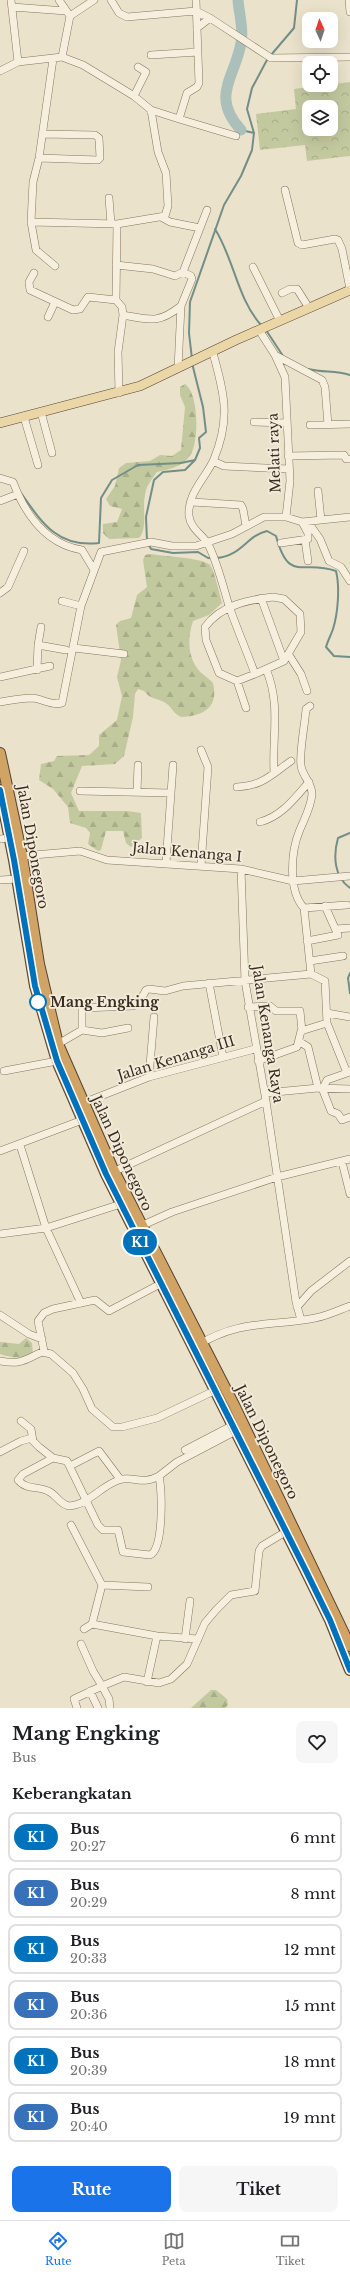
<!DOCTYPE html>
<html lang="id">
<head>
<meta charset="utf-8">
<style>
	:root { --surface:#fff; --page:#f6f6f6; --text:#202124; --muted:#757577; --line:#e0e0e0; --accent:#1a73e8 }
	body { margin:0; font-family:"Libre Baskerville",serif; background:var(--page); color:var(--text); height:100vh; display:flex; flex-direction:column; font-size:15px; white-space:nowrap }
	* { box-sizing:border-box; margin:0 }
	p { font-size:13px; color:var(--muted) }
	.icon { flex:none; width:22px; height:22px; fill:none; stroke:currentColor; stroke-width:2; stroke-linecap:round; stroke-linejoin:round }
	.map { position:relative; height:1708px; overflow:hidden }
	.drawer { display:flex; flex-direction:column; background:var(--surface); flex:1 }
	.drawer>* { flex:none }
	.badge { padding:0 8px; border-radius:13px; font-size:14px; line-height:26px }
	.needle { width:26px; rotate:357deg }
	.fabs { position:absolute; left:302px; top:12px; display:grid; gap:8px }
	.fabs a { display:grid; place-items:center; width:36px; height:36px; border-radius:8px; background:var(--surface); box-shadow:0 4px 16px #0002; font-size:20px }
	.map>.badge { position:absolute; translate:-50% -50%; box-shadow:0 0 0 2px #fff }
	h2 { padding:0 12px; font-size:15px; line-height:36px }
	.round { display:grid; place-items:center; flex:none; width:42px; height:42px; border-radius:8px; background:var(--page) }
	.headline { display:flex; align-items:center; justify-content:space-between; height:68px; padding:0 12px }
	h1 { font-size:19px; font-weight:700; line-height:30px }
	.button { display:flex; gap:8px; margin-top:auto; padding:8px 12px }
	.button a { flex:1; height:46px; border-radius:8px; background:var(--accent); color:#fff; font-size:16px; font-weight:700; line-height:46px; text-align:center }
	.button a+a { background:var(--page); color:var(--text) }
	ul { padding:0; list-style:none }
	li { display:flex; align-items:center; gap:12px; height:50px; margin:0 8px 6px; padding:0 4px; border:2px solid var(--line); border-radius:8px }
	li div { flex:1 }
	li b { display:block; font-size:15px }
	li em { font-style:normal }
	li .badge { min-width:44px; font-weight:700; text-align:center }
	.menu { display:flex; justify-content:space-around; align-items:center; height:56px; border-top:1px solid var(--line); background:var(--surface); font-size:11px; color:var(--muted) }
	.menu a { display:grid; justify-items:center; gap:2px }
	.menu .active { color:var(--accent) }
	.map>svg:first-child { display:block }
	.forest { fill:url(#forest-firs) }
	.park { fill:url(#park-crowns); fill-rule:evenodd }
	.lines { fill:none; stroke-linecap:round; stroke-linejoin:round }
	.stream { stroke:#728e88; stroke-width:2 }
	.river { stroke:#abc0ba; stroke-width:11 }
	.minor-casing { stroke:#867560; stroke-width:8 }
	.major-casing { stroke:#554434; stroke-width:10 }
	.highway-casing { stroke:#554434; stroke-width:12 }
	.minor { stroke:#f6efde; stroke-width:7 }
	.major { stroke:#ead6a7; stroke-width:9 }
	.highway { stroke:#d1a365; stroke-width:10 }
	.line-casing { stroke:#fff; stroke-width:9 }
	.line { stroke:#0072bc; stroke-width:6 }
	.stop-dot { fill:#fff; stroke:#0072bc; stroke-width:2 }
	.labels { text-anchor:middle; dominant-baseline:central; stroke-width:3.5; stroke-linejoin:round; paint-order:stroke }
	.street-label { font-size:14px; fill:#392d22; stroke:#f3ecda }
	.stop-label { font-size:14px; font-weight:bold; fill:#392d22; stroke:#f3ecda; text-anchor:start }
</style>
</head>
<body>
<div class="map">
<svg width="350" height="1708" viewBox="0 0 350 1708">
	<defs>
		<pattern id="forest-firs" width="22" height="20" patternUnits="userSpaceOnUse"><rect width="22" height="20" fill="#c3c99f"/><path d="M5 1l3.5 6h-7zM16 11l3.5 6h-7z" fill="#a8ad89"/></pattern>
		<pattern id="park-crowns" width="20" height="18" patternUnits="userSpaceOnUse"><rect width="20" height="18" fill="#c3c99f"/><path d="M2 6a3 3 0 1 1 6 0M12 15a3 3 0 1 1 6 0" fill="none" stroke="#a8ad89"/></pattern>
	</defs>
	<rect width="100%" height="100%" fill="#ebe2cb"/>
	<!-- forest -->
	<path class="forest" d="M185,384C199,394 199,440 191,454C183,467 170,469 157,472C152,479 146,486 145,495C142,508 148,528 139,538L109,539L103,533V524L117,522L122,509L110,506L106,499L115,486L119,468L126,463L150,461L160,455L172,456L181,450L185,407L180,395V387Z
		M151,554C166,557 197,557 209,564C214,568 220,596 222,603L209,615L193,621C188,636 187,654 197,668C201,674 209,678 213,683C219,708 203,716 181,717C173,714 171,705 164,702C156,698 150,699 144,691L138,689L135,694L133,717L124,756L115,764L82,766L71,793L79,811H127L141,813L142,838L131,847L126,843L123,831H106L101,850L98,851L88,844L90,833L86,828L70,823L68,807L53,789L39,780L41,764L54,761L57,756L89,755L99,746V735L117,720L122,696L117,677L121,660L116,625L120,621L131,618L137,595L147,587L143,560L145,555Z
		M26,1338L32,1343L33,1354C21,1359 13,1358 0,1354V1342L19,1344Z
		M211,1690H216L227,1699L228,1705L225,1708H191Z"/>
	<!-- park -->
	<path class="park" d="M350,82V156L307,161L305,145L260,150L256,114L296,109L294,89ZM309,107H331V129H309Z"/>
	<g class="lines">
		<!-- stream -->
		<path class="stream" d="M271,55L294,28L297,0
			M254,133L247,109L252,88L268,58
			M215,229C234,259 237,298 261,325
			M266,330L283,356
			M192,359L189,333L190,302L224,205L241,176L252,150L254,133L241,130
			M308,369C324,373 335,370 350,375
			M21,493C42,523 58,548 99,543L101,498L112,480L138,465L181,463L195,460L200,448L199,438L206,432L203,407L192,363
			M147,541L146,517L154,480L163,472L185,470L195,460
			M149,545L151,549L173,553L198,552L208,558H211
			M216,558C242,556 246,536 267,531L276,536C289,584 302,559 336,571C340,587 338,613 333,629C331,635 328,640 326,647L334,656L350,657
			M350,833L338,838C333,856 334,877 350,888
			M350,973L348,978L350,993"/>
		<!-- river -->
		<path class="river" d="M238,0C239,14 244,29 241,43C235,78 210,96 241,130"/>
		<defs>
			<path id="minor" d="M11,0L18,62
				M59,0L70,16L94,0
				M111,0L119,13L127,17L196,11L210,18L271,58L350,57
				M349,0L350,12
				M12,7L66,11
				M197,28L210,18
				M151,55L198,52
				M62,57L83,65L134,96L151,110L179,119L187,93L197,87L199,83L196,0
				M53,59L39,158L33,182L31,222L117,224L165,216L168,206L166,173L158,152L151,110
				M0,71L18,62L62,57L70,16
				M134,96L146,72L138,67
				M179,119L236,136
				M39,158L98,160L100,158L99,138L95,135L43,134
				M285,190L298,243L302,245L335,239L338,240L342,249L350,289
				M109,198L111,224
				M161,217L170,222L200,228
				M31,222L36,250L55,266
				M117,224L116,300L122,307L123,315L118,352L119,393
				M116,265L153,269L175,276L183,272
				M253,267L280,321
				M34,273L29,282L30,290L73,310L80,309L88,297L116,300
				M282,293L290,289H297L309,308
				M123,315C151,320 158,324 181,306
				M48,317L55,302
				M259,330L275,355L285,377L290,481L286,517L302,522L350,517
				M213,353C224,393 231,418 214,459C206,478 187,493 189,516C191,530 204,535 209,546C218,565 223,586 229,606C237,629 247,652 255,674
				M275,355L322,380L325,387L328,425
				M178,368L181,306L192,279L191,276L183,272L207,210
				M41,412L52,453
				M24,417L38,465
				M254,422L287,423
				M310,425L350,424
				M288,456L344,455L346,459H350
				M213,461L224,466L289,469
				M0,478L13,482L18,494
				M318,491L321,520
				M0,501L18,494C31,522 51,545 82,550L94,570
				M192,502L241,505L243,509L246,526
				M308,522L320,539L329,561L341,567L350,581
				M305,540L308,561
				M281,543L308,539V533L302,522
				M0,593L8,587L24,551
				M273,597L284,599L300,614L301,632L284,661L255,674L237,681L219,673L206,640L205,627C221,605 248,600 273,597Z
				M261,598L284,661
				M62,601L81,606
				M41,627L38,645L66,650
				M74,648L124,654
				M289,655L301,674L307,691
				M266,669C281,704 272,736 274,773
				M37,670L38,645
				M0,677L50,666
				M237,681L246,708
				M0,702C11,700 22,698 33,698C42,699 53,706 62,703L81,606L101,552L151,542L172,546H196L232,534L264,517H286
				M310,706L306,709C305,724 299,753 301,766C303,777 312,783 312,794C311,808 304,819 299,832C291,852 288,891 304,908L347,905
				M201,750L208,767L201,866
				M237,787C262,786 271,775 291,761
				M80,791L171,793
				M137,792L138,765
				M260,822C282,816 294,799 309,782
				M0,839L10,838
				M22,856L80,851L107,860L241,869L293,881L350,876
				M166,863L173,765
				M241,869L245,981L266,1101L296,1302L301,1320
				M0,880L17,879
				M336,929L350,928
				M307,941L338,935L325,906
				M310,961L343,956
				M209,983L223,1057
				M248,1007L270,1006L276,1011H300L302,1031
				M327,1013L350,1017
				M327,1023L347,1073L350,1071
				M82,1030L102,1033L128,1028
				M300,1042L308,1047L318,1088
				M58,1044L82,1030V1008L133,1006L140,1001L146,990L149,989L165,991L183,986L311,974L304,908
				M258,1061L297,1047L301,1031L327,1023L325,981L311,974
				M4,1071L57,1061
				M149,1077L154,1017
				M322,1088L331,1111L338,1114L342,1120L350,1117
				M323,1088L327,1080L347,1073
				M265,1093L318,1088L350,1089
				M83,1103L149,1077L255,1049
				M20,1145L46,1228L80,1301L79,1304
				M0,1151L85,1119
				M342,1162L350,1194
				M115,1171L266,1101
				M141,1226L172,1212L277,1177L350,1159
				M0,1234L46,1228L121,1204
				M297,1307L311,1291L350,1261
				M0,1315L29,1334L42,1339
				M198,1345C241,1319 269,1327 315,1318C327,1316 339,1310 350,1306
				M44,1351L38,1321L44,1313L53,1309L95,1300L109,1311L162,1283
				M0,1361C21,1365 24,1360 42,1352L51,1354L73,1373L83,1389L92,1409L113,1427H122L157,1418L216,1390
				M21,1421L31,1429L33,1441L39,1447L53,1458L67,1461L98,1525L103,1530H118L123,1552L150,1555C164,1550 162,1490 159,1476L177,1462L236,1431
				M185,1450L233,1425
				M0,1452L21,1441L32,1438
				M53,1458L23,1474L18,1480C26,1490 38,1486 48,1491C57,1495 59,1504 69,1506C88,1505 102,1485 119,1480C133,1475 141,1486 159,1476
				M70,1466L99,1451L120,1479
				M71,1525L102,1585L92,1624L157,1636L198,1639
				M102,1585L148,1587
				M84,1629L92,1624
				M185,1639L190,1601
				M147,1682L157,1636
				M90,1691L98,1708
				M77,1708L74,1699L102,1686L93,1671L81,1644
				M110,1708L109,1699L102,1686L124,1677L159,1683L171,1679L187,1664L205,1623L216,1610L231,1595L255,1591L259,1551L262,1546L287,1531"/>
			<path id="major" d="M0,423L140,386L236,340L350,290"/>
			<path id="highway" d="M0,753L22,856L39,964L58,1044L112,1167L234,1405L350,1646
				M0,790L14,860L35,986L57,1061L106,1174L305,1569L330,1620L350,1670"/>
		</defs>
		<!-- minor casing -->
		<use href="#minor" class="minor-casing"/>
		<!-- major casing -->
		<use href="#major" class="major-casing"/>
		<!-- highway casing -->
		<use href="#highway" class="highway-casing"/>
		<!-- minor -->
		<use href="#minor" class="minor"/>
		<!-- major -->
		<use href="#major" class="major"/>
		<!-- highway -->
		<use href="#highway" class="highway"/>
	</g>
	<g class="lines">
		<defs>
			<path id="line" d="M0,790L14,860L35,986L57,1061L106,1174L305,1569L330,1620L350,1670"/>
		</defs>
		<!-- line casing -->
		<use href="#line" class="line-casing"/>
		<!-- line -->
		<use href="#line" class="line"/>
	</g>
	<!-- markers -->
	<circle class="stop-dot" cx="38" cy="1002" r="8"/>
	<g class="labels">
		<!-- street labels -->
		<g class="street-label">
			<text transform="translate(274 453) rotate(-92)">Melati raya</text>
			<text transform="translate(33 847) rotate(80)">Jalan Diponegoro</text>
			<text transform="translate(187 852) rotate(5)">Jalan Kenanga I</text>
			<text transform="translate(268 1034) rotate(81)">Jalan Kenanga Raya</text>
			<text transform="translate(176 1058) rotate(-17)">Jalan Kenanga III</text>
			<text transform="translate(122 1153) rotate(65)">Jalan Diponegoro</text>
			<text transform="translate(267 1442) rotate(64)">Jalan Diponegoro</text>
		</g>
		<!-- stop labels -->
		<g class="stop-label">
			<text x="50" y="1002">Mang Engking</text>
		</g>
	</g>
</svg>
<div class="fabs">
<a><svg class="needle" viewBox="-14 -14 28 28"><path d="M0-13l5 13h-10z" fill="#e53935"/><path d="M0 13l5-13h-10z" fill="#757577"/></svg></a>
<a><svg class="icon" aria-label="locate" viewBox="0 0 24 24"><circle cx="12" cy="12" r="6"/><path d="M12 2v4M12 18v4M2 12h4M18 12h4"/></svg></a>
<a><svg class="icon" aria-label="layers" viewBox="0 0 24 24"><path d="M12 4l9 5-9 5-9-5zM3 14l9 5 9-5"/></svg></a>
</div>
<b class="badge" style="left:140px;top:1242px;background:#0072bc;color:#fff">K1</b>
</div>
<section class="drawer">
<div class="headline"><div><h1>Mang Engking</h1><p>Bus</p></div><a class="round"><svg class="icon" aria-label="heart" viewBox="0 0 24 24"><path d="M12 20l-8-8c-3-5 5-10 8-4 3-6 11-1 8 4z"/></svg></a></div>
<h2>Keberangkatan</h2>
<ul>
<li><span class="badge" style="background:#0072bc;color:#fff">K1</span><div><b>Bus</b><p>20:27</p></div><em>6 mnt</em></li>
<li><span class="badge" style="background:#3671b9;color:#fff">K1</span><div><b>Bus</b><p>20:29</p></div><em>8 mnt</em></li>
<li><span class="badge" style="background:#0072bc;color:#fff">K1</span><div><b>Bus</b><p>20:33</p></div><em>12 mnt</em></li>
<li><span class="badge" style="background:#3671b9;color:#fff">K1</span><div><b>Bus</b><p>20:36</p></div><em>15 mnt</em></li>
<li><span class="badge" style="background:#0072bc;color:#fff">K1</span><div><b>Bus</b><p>20:39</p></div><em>18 mnt</em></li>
<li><span class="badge" style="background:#3671b9;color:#fff">K1</span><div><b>Bus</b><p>20:40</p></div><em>19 mnt</em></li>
</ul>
<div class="button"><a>Rute</a><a>Tiket</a></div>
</section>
<nav class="menu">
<a class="active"><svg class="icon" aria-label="directions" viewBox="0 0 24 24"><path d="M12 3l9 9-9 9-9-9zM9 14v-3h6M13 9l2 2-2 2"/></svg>Rute</a>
<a><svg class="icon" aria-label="map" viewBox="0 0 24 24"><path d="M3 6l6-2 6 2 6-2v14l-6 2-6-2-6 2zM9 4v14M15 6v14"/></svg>Peta</a>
<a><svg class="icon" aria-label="tickets" viewBox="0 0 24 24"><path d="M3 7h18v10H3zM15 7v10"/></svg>Tiket</a>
</nav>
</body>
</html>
